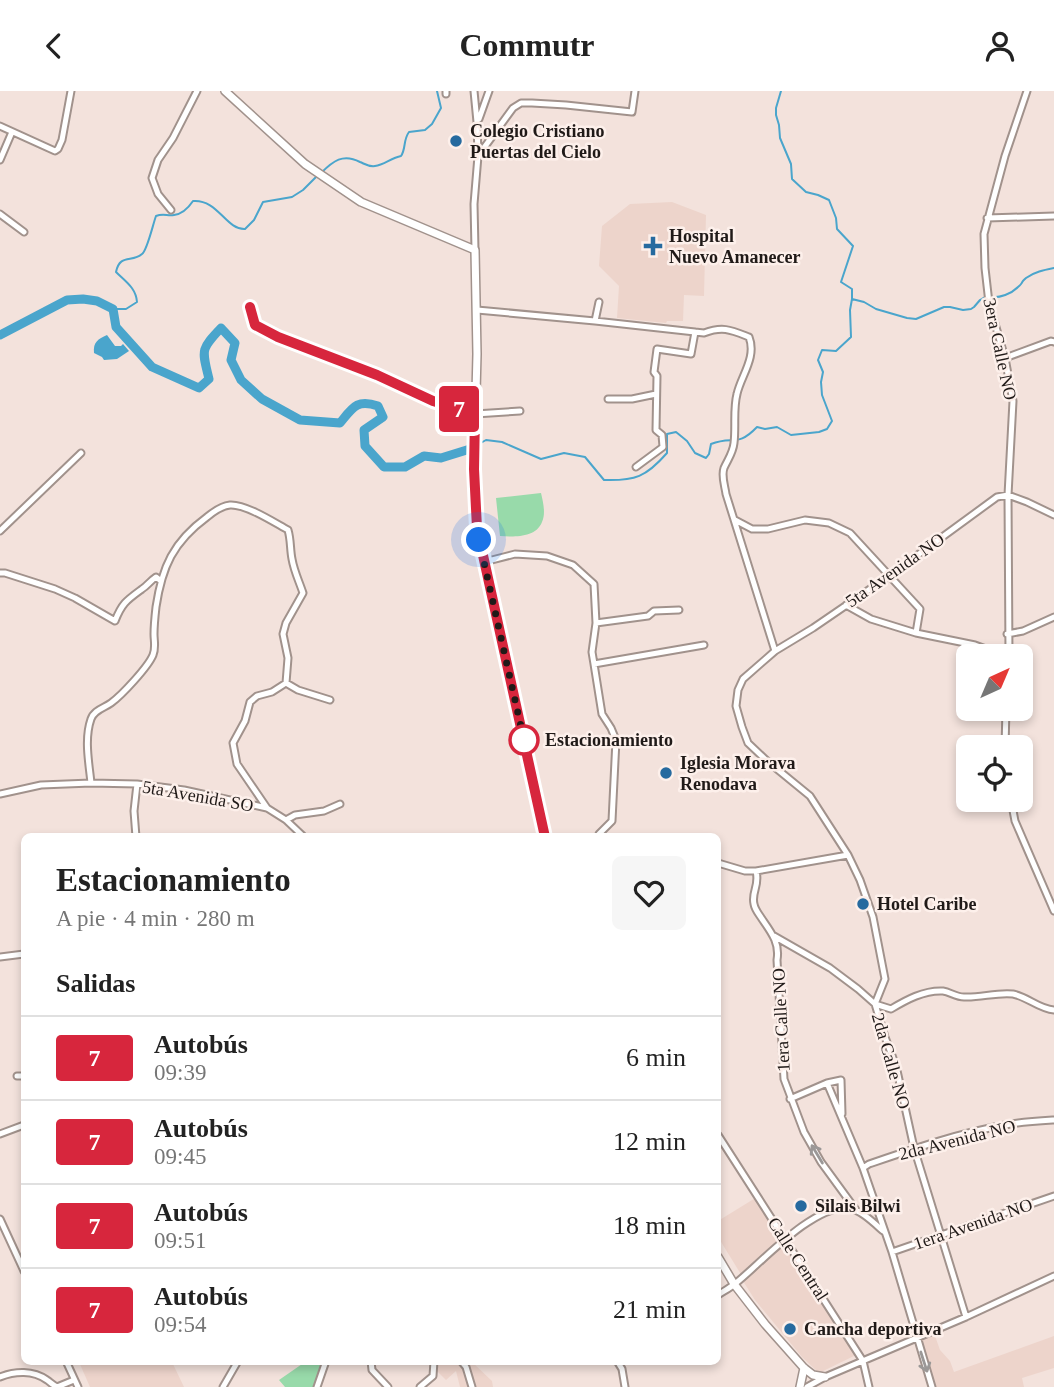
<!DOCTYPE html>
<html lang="es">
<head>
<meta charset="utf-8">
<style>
	:root { --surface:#fff; --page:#f6f6f6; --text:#222; --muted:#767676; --line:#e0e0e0 }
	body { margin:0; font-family:Georgia,serif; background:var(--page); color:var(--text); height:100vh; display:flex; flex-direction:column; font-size:26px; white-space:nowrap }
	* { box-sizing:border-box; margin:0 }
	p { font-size:23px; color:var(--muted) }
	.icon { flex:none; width:38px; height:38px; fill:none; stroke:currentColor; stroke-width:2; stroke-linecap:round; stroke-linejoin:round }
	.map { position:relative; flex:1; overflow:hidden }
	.sheet { position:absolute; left:21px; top:742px; width:700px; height:532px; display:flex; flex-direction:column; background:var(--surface); border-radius:10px; box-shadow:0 4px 10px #0003 }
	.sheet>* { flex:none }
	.badge { padding:0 14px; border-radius:5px; font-size:24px; line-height:46px }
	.needle { width:46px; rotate:44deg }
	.controls { position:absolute; left:956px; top:553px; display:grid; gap:14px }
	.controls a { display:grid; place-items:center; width:77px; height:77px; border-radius:10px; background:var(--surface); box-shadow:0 4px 10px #0003; font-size:35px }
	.you { position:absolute; width:35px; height:35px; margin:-18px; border:5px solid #fff; border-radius:50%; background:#1a73e8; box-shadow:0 0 0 10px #1a73e833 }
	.map>.badge { position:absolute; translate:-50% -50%; box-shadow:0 0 0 4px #fff }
	h2 { padding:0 35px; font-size:26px; line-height:63px }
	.round { display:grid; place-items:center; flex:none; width:74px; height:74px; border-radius:10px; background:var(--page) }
	.headline { display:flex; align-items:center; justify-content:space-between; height:119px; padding:0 35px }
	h1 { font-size:33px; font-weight:800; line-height:52px }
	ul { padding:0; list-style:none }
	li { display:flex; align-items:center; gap:21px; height:84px; padding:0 35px; border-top:2px solid var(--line) }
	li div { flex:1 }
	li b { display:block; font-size:26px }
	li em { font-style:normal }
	li .badge { min-width:77px; font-weight:700; text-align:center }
	header { display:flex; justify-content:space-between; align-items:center; height:91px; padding:0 35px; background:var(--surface); font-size:32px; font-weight:800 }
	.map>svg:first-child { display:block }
	.built { fill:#edd4cb }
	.green { fill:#98daaa }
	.water { fill:#4aa5cc }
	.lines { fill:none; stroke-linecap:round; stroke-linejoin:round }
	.stream { stroke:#4aa5cc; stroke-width:2 }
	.river { stroke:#4aa5cc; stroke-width:9 }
	.minor-casing { stroke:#a1928c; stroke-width:9 }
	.major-casing { stroke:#a1928c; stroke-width:10 }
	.minor { stroke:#fff; stroke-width:5 }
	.major { stroke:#fff; stroke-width:7 }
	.oneway { stroke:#9b9897 }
	.line-casing { stroke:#fff; stroke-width:16 }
	.line { stroke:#d7263d; stroke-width:10 }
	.walk { stroke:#201a18; stroke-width:7; stroke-dasharray:0 12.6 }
	.poi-dot { fill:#266a9f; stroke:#fdf0eb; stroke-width:2.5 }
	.stop-dot { fill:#fff; stroke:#d7263d; stroke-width:3.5 }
	.labels { text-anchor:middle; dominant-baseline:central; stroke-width:5; stroke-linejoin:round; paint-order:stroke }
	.poi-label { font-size:18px; font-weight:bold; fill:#201a18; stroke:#fdf0eb; text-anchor:start }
	.street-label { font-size:18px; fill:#201a18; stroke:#fdf0eb }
	.stop-label { font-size:18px; font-weight:bold; fill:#201a18; stroke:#fdf0eb; text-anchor:start }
</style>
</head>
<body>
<header><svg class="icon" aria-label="back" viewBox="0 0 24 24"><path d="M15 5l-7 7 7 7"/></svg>Commutr<svg class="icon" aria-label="person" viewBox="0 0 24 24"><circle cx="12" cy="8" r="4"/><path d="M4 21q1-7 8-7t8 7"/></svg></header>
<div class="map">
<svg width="1054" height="1296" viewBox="0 0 1054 1296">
	<rect width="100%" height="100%" fill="#f3e2dc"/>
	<!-- built -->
	<path class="built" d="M672,111L706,124L704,205L684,204L683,230H667L666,232L617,227L619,195L599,175L602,135L630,113Z
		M757,1106L782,1147L742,1185L718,1146V1130Z
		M782,1152L856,1264L819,1282L802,1266L755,1209L743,1190Z
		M934,1242L940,1259L950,1270L954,1281L1054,1245V1277L1022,1287L1024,1296H934L917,1248Z
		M79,1271H172L184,1296H90Z
		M439,1271H472L492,1290L493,1296H460L456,1280L446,1289L437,1280Z"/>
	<!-- green -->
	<path class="green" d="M541,402C543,411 546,422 542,431C536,447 513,446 500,445L496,407Z
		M305,1271H320L322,1272L313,1296H285L279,1289Z"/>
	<!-- water -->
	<path class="water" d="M107,244L115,255H121L123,253L129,260L117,268L104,269L102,266L94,262C93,251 98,248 107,244Z"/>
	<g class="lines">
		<!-- stream -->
		<path class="stream" d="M321,82C333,70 343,62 360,71C365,73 369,76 375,75C384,74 391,67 401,65C406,58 403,49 409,41L425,39L432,33L441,17L437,0
			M991,206C1000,207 1011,203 1018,196C1025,190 1019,193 1026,187C1034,181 1044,179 1054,177
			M852,208L864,211L876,218L907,227L916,228L944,216H950L963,219L971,218L974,216L980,209L985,206
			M113,218H126L137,211C136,197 126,191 116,181C120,162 132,172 142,163C147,160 153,133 156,125C163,122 167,125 174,124C182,123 189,116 193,110C218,108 226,139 245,138L254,129L263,111L292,106L303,99L316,86
			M479,353L486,349L502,351L541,368L564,362L585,366L604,389C635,390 646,386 667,362V343L676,341L687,350L695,362L706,367L709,363L711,353C733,344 737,357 757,336L765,338L777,336L791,344L819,341L827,338L832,330L822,304L821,291L823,281L818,269L822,259L836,260L851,246L850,219L852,208V198L841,191L853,155L837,138L836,127L829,109L818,104L806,101L792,88L791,73L780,47L779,34L776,24V17L781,0"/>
		<!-- river -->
		<path class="river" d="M0,244L67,209L83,208L97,210L113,218L116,236L152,276L199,297L209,288C202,259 200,259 221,237L235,252L231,269L241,289L262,308L300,329L340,332C353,316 357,308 378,315L383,326L364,339L365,355L384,376H405L424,365L441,367L470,358"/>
		<defs>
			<path id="minor" d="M474,0L477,31L478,65L474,113L475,159
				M446,3V0
				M479,28L489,0
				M0,35L55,60L58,58L62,49L71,0
				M478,65L513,17L521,12H532L566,14L632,21L635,0
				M0,69L12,41
				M171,119L158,103L152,87L158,69L173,47L197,0
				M0,123L24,141
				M987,127L1054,125
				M250,216L255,234L278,246L377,284L433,310L475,323L520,320
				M477,219L595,230L704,242C723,235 731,239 749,246C757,266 741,285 737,303C733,318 736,336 734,352C733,362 728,368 724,377C721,385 725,395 726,403L775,560
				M595,230L599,211
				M1005,267L1051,250L1054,251
				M608,308H632L656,303
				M636,376L663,356L662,344L656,339L657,285L654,281L657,258L691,263L695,241
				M735,429L752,438H768L805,429L829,432L850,442L920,518L916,542
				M0,440L81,362
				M484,471L515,463L547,465L573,474L594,493L596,532L592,561L594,573L602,623L611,637L616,649L612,730L599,743V746
				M0,482H5L55,498L75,507L115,530C122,512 127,509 142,498C147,495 150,490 156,486L161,490
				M846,514L871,528L916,542L975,554L1005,565
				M596,532L648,525L654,520L679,519
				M1007,543L1023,540L1054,526
				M1009,565L1008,404L1013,310L1005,267L989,212L985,177L984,143L1005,65L1027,0
				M594,573L704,554
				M1005,656L1006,618
				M91,692C89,672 84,648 91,628C94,619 104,617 111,612C122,604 148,576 153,564C156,557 154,550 154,543C154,534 155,525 156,516C162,476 173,451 207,426C213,421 221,415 230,414C246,413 275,432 288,439C291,449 290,458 292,468C294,480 299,490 303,502L286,532L283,543L288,567L286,592
				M0,703L41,694L91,692L137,693L184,699L267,717L286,729L304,746
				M1011,709L1015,730L1054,820
				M267,717L237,673L233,652L245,630L250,611L257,605L272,601L286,592L298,599L330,609
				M286,729L295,724L324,720L340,713
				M136,746L134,720L137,693
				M718,772L745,780H756L848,764
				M756,780C760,795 751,801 754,813C755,819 759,823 762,828C771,841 780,852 777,869L784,988L804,1041L821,1071L856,1119
				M774,845L830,877L858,898L875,913L891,918C906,909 924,899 943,900C950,901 956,906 964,906C980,907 997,901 1013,903C1028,906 1039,918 1054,919
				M0,866L24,863
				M17,985H24
				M827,992L863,1077L892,1161L932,1296
				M790,1008L827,992L841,989L842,1023
				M0,1043L24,1034
				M718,1044L863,1270L869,1296
				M863,1077L869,1073C913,1058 959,1042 1005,1034C1021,1031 1038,1030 1054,1029
				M0,1128L24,1180
				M892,1161L1054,1105
				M718,1204C724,1200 730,1197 736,1192C761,1172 813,1114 847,1117C860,1118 873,1131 883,1140
				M966,1226L914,1057L896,975L885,946L875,913L885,888L873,826L860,789L848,764L810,705L766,669L748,652L742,636L736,615L738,599L743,588L775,560L813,537L889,485L997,406L1008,404L1027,411L1054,424
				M66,1270L78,1296
				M371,1270L372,1279L388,1296
				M461,1270L466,1276L472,1296
				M617,1270L622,1278L625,1296
				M0,1286C15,1280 33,1279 47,1289C50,1291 53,1294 57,1296
				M57,1296L74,1289
				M223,1296L238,1270
				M317,1296L326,1270
				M420,1296L433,1285L434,1270
				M807,1296L825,1286L966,1226L1054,1185"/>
			<path id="major" d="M225,0L305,73L361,111L475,159L477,263L474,378L477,437L545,746
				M718,1166L734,1193L765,1233L804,1277L813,1284L825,1286
				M800,1296L804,1277"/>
		</defs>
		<!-- minor casing -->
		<use href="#minor" class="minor-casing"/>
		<!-- major casing -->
		<use href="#major" class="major-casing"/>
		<!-- minor -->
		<use href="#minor" class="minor"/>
		<!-- major -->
		<use href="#major" class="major"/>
	</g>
	<!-- one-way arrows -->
	<defs><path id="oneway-shaft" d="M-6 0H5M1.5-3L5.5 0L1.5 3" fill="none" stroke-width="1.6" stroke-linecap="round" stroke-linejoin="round" transform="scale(1.75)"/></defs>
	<g class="oneway">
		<use href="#oneway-shaft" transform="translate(817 1063) rotate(-121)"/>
		<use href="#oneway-shaft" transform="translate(924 1271) rotate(72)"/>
	</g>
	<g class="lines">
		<defs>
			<path id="line" d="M250,216L255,234L278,246L377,284L433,310L475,323L474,378L477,437L545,746"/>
		</defs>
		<!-- line casing -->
		<use href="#line" class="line-casing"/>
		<!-- line -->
		<use href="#line" class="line"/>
		<!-- walk -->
		<path class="walk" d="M479,449L524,649"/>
	</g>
	<!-- markers -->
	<g class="poi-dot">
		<circle cx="456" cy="50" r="7"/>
		<path d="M649.5 144.5h7v7h7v7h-7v7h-7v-7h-7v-7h7z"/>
		<circle cx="666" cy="682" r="7"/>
		<circle cx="863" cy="813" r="7"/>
		<circle cx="801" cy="1115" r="7"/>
		<circle cx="790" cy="1238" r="7"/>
	</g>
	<circle class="stop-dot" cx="524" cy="649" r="14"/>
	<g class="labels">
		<!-- poi labels -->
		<g class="poi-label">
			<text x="470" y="40">Colegio Cristiano<tspan x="470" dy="21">Puertas del Cielo</tspan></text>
			<text x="669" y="145">Hospital<tspan x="669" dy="21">Nuevo Amanecer</tspan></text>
			<text x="680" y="672">Iglesia Morava<tspan x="680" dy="21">Renodava</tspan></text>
			<text x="877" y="813">Hotel Caribe</text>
			<text x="815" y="1115">Silais Bilwi</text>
			<text x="804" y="1238">Cancha deportiva</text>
		</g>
		<!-- street labels -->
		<g class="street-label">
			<text transform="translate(1000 258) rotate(78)">3era Calle NO</text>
			<text transform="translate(895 479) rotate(-35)">5ta Avenida NO</text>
			<text transform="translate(198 705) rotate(10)">5ta Avenida SO</text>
			<text transform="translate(781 929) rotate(-93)">1era Calle NO</text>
			<text transform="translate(891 970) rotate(74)">2da Calle NO</text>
			<text transform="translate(957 1049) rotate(-14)">2da Avenida NO</text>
			<text transform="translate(973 1133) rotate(-19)">1era Avenida NO</text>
			<text transform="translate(798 1168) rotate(57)">Calle Central</text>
		</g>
		<!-- stop labels -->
		<g class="stop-label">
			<text x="545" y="649">Estacionamiento</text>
		</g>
	</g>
</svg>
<div class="controls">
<a><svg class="needle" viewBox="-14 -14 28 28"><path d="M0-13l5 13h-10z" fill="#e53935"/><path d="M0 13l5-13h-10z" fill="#767676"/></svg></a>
<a><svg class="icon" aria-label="locate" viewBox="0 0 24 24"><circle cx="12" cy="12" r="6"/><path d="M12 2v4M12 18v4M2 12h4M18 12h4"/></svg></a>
</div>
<div class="you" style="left:479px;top:449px"></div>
<b class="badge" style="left:459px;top:318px;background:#d7263d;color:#fff">7</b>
<section class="sheet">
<div class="headline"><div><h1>Estacionamiento</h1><p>A pie · 4 min · 280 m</p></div><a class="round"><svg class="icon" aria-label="heart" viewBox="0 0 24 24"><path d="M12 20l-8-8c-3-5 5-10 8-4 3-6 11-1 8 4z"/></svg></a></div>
<h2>Salidas</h2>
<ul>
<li><span class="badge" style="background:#d7263d;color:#fff">7</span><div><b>Autobús</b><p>09:39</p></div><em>6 min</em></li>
<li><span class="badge" style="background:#d7263d;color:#fff">7</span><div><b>Autobús</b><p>09:45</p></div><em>12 min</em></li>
<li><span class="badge" style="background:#d7263d;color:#fff">7</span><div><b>Autobús</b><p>09:51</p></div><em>18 min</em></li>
<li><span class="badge" style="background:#d7263d;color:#fff">7</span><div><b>Autobús</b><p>09:54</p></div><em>21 min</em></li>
</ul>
</section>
</div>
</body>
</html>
